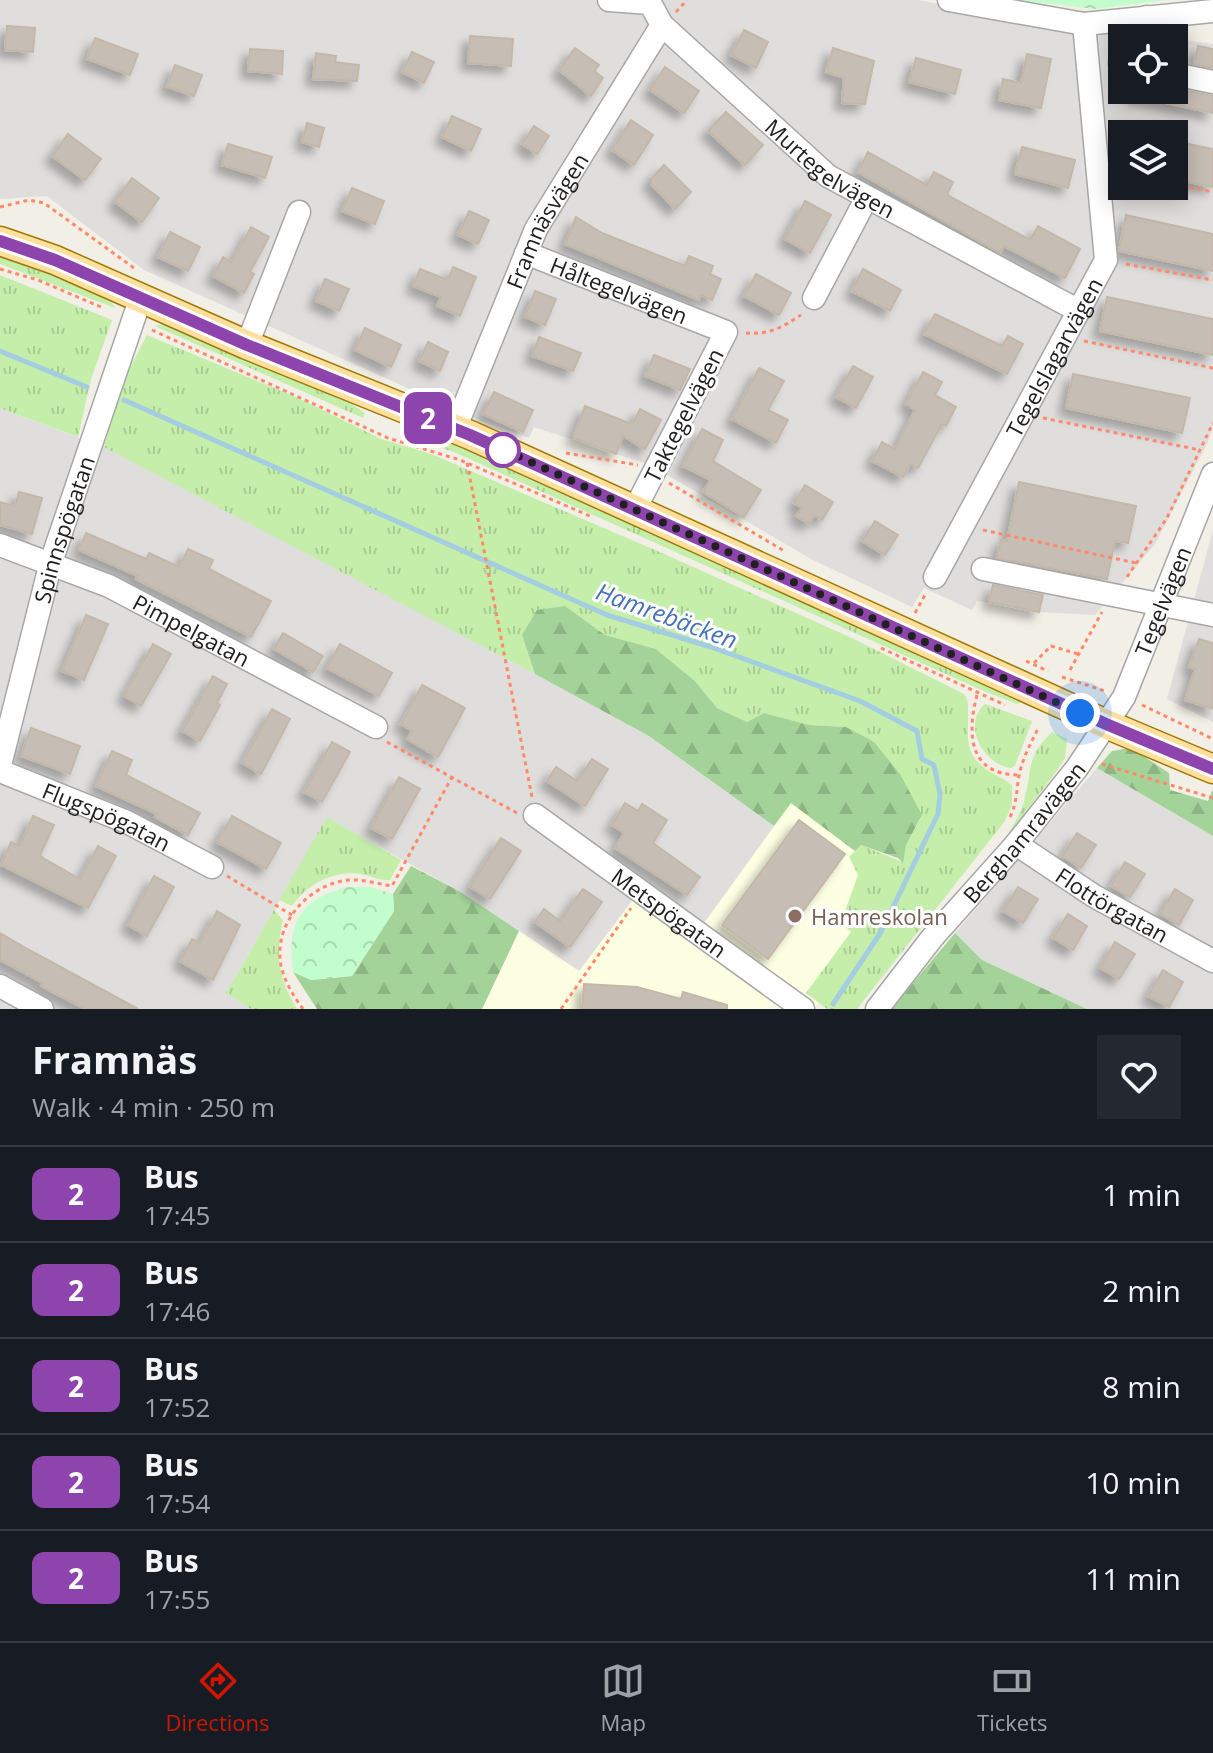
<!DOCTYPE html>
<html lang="en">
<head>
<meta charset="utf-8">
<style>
	:root { --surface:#171b24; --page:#242831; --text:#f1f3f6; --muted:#9ea1a6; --line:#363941; --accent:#d11600 }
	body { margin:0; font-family:"Open Sans",sans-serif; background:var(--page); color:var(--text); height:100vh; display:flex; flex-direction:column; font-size:30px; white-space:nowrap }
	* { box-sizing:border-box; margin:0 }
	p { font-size:26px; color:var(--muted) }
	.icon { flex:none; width:44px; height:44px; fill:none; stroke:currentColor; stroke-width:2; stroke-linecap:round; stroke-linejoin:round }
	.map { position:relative; height:1009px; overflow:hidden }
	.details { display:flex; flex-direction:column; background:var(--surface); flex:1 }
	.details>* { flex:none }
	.badge { padding:0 16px; border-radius:12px; font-size:28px; line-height:52px }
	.buttons { position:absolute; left:1108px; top:24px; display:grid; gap:16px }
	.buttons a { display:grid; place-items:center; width:80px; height:80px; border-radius:0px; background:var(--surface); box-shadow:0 4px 20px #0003; font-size:40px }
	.you { position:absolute; width:40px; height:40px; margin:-20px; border:6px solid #fff; border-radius:50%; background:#1a73e8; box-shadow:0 0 0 12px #1a73e833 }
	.map>.badge { position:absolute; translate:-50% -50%; box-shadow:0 0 0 4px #fff }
	.round { display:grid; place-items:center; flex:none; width:84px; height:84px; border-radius:0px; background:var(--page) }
	.headline { display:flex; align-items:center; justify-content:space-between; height:136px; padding:0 32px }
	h1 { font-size:38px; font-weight:700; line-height:60px }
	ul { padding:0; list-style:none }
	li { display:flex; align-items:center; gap:24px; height:96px; padding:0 32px; border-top:2px solid var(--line) }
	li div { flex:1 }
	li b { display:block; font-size:30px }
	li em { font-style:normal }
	li .badge { min-width:88px; font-weight:700; text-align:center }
	.menu { display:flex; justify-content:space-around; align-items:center; height:112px; border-top:2px solid var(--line); background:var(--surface); font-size:22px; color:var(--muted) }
	.menu a { display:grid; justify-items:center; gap:4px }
	.menu .selected { color:var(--accent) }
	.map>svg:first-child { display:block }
	.residential { fill:#dfdedd; fill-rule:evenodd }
	.education { fill:#fcffe2 }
	.grass { fill:url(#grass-tufts) }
	.forest { fill:url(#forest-firs) }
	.park { fill:url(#park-crowns) }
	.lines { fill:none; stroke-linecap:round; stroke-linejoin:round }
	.stream { stroke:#a4cde2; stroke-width:5 }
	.building { fill:#c6beb5; stroke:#c4b7a8; stroke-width:2; filter:url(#shadow) }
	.minor-casing { stroke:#a7a7a7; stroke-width:25 }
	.major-casing { stroke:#9d7a00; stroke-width:31 }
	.path { stroke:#ff896a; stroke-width:3; stroke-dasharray:4 4; stroke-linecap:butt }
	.minor { stroke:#fff; stroke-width:22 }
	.major { stroke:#ffdf9e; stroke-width:28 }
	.line-casing { stroke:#fff; stroke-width:18 }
	.line { stroke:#8e44ad; stroke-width:12 }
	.walk { stroke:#202020; stroke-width:8; stroke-dasharray:0 14.4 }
	.stop-dot { fill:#fff; stroke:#8e44ad; stroke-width:4 }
	.education-dot { fill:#8d6e63; stroke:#fff; stroke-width:3 }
	.labels { text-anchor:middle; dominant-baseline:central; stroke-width:6; stroke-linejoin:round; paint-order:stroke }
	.street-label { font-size:22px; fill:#202020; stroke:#fff }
	.education-label { font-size:22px; fill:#785e54; stroke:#fff; text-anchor:start }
	.water-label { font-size:24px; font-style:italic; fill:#4572b8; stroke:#fff }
</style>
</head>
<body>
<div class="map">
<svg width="1213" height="1009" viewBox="0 0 1213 1009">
	<defs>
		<pattern id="grass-tufts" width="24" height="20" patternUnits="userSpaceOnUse" patternTransform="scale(2)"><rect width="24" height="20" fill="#c4eeaa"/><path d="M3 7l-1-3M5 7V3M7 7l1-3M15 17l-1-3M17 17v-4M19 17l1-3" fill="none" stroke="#a8cc92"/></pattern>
		<pattern id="forest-firs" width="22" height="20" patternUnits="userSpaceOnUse" patternTransform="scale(2)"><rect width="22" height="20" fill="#a4d399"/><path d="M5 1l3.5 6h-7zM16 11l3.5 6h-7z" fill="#8db584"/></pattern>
		<pattern id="park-crowns" width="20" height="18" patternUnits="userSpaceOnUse" patternTransform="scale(2)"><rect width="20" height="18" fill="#c2fdcd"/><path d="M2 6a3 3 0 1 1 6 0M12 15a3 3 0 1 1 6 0" fill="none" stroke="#a6d9b0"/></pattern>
		<filter id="shadow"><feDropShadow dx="-7" dy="7" stdDeviation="4" flood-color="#0004"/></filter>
	</defs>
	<rect width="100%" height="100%" fill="#f1efe6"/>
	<!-- residential -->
	<path class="residential" d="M0,0H919L1074,32L1172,38H1122V90H1174V38L1213,44V426L1208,442L1155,544L1095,615L1039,612L977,601L972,610L924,588L912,607L813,560L650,465L534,427L529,438L481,421L144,270L47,196L0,199ZM1122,134H1174V186H1122Z
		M0,408L109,449L362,580L649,736L774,826L690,942L579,971L459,891L327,818L226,993L251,1009H0Z
		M1213,530V722L1167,699Z
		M1097,768L1213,836V1009H1087L982,960L955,933Z"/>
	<!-- education -->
	<path class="education" d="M791,803L902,886L814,1009H482L519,931L579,971L632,901L691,942Z"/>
	<!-- grass -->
	<path class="grass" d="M0,251L106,294L115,308L0,264Z
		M0,275L112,320L91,379L78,437L0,408Z
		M171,322L336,394L365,413L363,418L155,326Z
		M147,335L298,398L381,439L431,454L662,553L854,639L964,694C973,703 963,736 972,754C981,771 998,774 1012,785V805L1005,821L857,1009H827L806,993L851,932L841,922L858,875L849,857L861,845L902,862L906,845L922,816L846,727L809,725L764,713L747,722L717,708L695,681L656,649L605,635L565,606L522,635L535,674L104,447L119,389Z
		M404,430L461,445L1025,701L1017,704L979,689L456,453L403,434Z
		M985,704L1032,721L1015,766L1011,768C984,765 961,725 985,704Z
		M1052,732L1067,739L1065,758L1056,772L1007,836C1013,825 1021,813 1024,801C1033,769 1025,758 1052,732Z
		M327,817L401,860L390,880C379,881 375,877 365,875C337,868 308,883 292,906L279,900Z
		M274,910L283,920C275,955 278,978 297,1009H251L226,993Z"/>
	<!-- forest -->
	<path class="forest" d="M565,606L605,635L656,649L695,681L717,708L747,722L764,713L809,725L846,727L874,742L900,774L922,815L906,845L903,863L898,858L861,845L855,851L791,803L774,826L649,736L535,674L522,635L537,610Z
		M1124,749L1134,750L1169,773L1170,790L1208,801L1213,789V836L1097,768L1112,751Z
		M411,866L459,891L519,931L482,1009H317L293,972L311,980L352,976L394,911L393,894Z
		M955,933L982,960L1087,1009H891Z"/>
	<!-- park -->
	<path class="park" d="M1015,0H1167L1095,9Z
		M347,887H371L393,894L394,911L352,976L311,980L293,972C287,923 299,900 347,887Z"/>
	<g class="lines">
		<!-- stream -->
		<path class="stream" d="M0,351L87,387
			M124,400L607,615L711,647L860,701L917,731L922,759L934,765L940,794L938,814L881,932L833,1004"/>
	</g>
	<!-- building -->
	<path class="building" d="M7,26L35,28L33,52L5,50Z
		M744,30L768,42L756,68L731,55Z
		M470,36L513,39L511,66L468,63Z
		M95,38L138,54L130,75L87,59Z
		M1198,46L1213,49V68L1194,64Z
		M575,48L599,65L594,71L603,78L591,96L559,70Z
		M833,48L874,61L865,104L842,103L844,78L826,72Z
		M250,49L283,51L282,74L248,71Z
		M412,52L434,62L424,83L402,72Z
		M316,53L336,56L335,62L359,65L357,81L313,79Z
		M1027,54L1051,59L1041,108L999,100L1003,79L1021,83Z
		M916,58L961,70L955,94L909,82Z
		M175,65L202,75L194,96L167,87Z
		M665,67L699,91L684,113L650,90Z
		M1174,88L1213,96V113L1133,96L1134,90Z
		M726,112L763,145L745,165L708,131Z
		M452,116L481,129L471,151L442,137Z
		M631,120L653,135L634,165L612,150Z
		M307,123L324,128L319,147L302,142Z
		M534,126L549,136L537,154L522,144Z
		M68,134L101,159L85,180L52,156Z
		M1174,141L1213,149V187L1174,179Z
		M228,144L272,157L265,178L222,165Z
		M1022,147L1075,160L1068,188L1015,174Z
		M868,152L927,185L934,172L953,182L947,195L1030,240L1038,226L1080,249L1065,278L1004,246L1000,253L858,172Z
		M664,165L691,192L675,209L651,184V179Z
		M132,178L159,198L142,222L115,202Z
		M352,188L384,201L375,224L342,211Z
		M805,201L831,215L810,253L785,239Z
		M469,211L489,220L478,244L458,235Z
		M1126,215L1213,234V271L1119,251Z
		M576,217L602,233L685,266L689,256L713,266L710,274L721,279L712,300L701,295L699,300L565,244Z
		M251,227L269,237L250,272L254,274L244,293L213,276L223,257L232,262Z
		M170,232L200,247L188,271L158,257Z
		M453,267L476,277L460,316L437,306L441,297L413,286L420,269L448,280Z
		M863,269L901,290L890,311L852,291Z
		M756,274L791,293L779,315L744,296Z
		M325,279L349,289L339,311L316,301Z
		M535,291L556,299L545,325L525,317Z
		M1107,297L1213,319V355L1100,331Z
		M935,314L1002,346L1008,336L1023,344L1007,374L924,334Z
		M365,328L401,345L391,367L355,350Z
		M539,337L581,353L573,371L532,356Z
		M428,342L448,352L440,371L419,361Z
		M654,355L690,369L680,390L645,376Z
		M853,366L873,377L856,408L836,397Z
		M759,368L784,381L768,410L788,420L776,443L732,419Z
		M923,372L942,382L935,395L956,407L946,426L942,424L918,468L910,464L903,477L872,461L882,442L895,449L915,410L906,404Z
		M1073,374L1190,398L1182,433L1066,408Z
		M494,392L533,410L523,432L483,414Z
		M585,406L632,424L640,409L661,420L645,449L623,436L616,454L573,438Z
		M702,429L723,440L713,461L761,490L744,517L703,492L711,480L683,466Z
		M1019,482L1136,506L1128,543L1115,541L1107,579L997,558L1001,540L1007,541Z
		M805,485L833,502L822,520L814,515L809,524L796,516L802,508L794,503Z
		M19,492L42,498L32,534L0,525V502L15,506Z
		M875,521L898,535L885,555L862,541Z
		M86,533L146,559L149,553L179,567L188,549L213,560L209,569L271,601L251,637L136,579L138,576L79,550Z
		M993,585L1043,595L1039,612L989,602Z
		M86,615L108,624L84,680L62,671Z
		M283,633L323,656L313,672L274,649Z
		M1199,639L1213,643V709L1185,700L1195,669L1189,667Z
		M153,644L171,654L141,706L124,696Z
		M340,644L392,673L379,696L327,668Z
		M213,676L227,684L217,703L220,705L200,741L182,731Z
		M422,685L465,708L438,757L407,739L412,731L401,724Z
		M272,709L290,719L261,774L242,763Z
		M31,728L80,746L70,774L21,756Z
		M332,742L350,752L322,802L304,792Z
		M112,751L132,760L126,775L200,813L188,835L155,817L157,814L96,786Z
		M592,759L608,769L585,806L547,781L556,767L577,781Z
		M399,777L420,789L392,839L371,828Z
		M625,803L638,811L642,804L667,820L653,843L700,877L687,895L615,848L624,833L612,825Z
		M33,816L54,825L40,855L43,858L80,879L98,846L116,856L88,908L1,865L11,842L20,846Z
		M232,816L281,843L266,869L217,842Z
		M799,820L845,854L768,959L722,925Z
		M1077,833L1096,845L1081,868L1062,856Z
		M501,838L521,851L490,899L470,887Z
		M1125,862L1145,874L1130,897L1111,886Z
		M154,876L174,887L147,936L128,925Z
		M1018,887L1038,899L1023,923L1003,911Z
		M583,889L602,902L570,947L535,922L544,909L560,921Z
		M1175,889L1193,900L1179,925L1160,914Z
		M217,911L240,925L213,980L180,961L192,939L200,943Z
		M1068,914L1087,926L1073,950L1053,938Z
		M0,933L31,951L138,1009H85L41,986L43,983L0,960Z
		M1115,942L1135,954L1119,979L1100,968Z
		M1163,970L1183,982L1169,1007L1148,996Z
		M584,984L637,987L681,999L683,992L727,1005V1009H582Z"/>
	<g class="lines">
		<defs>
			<g id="minor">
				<path id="s1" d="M609,0L650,3L662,25L828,176L1079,311"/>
				<path d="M949,0L1084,24L1213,11"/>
				<path d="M1147,17L1148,38"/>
				<path d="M1120,63H1122"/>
				<path d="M1174,74L1213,82"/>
				<path id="s2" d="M526,253L726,332L635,509"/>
				<path d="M814,298L866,199"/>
				<path d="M247,345L299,212"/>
				<path id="s3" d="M455,429L536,229L662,25"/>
				<path id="s4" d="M0,545L109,586L376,727"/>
				<path d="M983,569L1213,615"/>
				<path id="s5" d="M935,577L1106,260L1084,24"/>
				<path id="s6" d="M0,765L51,562L141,297"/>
				<path id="s7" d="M0,771L127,822L212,867"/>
				<path id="s8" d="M535,815L803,1009"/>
				<path id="s9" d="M1016,844L1094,896L1213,961"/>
				<path d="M0,986L42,1009"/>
				<path id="s10" d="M877,1009L932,938L1016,844L1077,768L1124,697L1213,474"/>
			</g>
			<path id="major" d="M0,241L55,260L247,345L470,435L1106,724L1213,769"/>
		</defs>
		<!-- minor casing -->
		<use href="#minor" class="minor-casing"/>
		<!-- major casing -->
		<use href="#major" class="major-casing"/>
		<!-- path -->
		<path class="path" d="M676,12L687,0
			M1174,184L1213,192
			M0,207L29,200L44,203L134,268
			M1126,264L1213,280
			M0,269L38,280L101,307
			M152,330L388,438L460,460L590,516
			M746,333C769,335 783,327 801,315
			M1084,341L1213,368
			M1043,418L1200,450
			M566,453L638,465
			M467,463L532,797
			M669,483L786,552
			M983,530L1136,563
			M1127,577L1167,518L1213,423
			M915,613L925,595
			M881,648L1005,705
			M1026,661L1048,671
			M1034,663L1051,646L1078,654
			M1070,670L1102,612
			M1062,677L1105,691
			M977,695C967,733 968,775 1019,775
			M1142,705L1213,739
			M387,742L517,813
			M1102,764L1213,798
			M1010,817C1018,801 1016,788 1020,771C1024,756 1031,742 1039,727
			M227,876L292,915
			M303,1009C292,994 281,976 280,958C277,919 311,884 348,880C363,879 378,884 392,886L452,777
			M561,1009L631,908"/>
		<!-- minor -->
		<use href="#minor" class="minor"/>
		<!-- major -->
		<use href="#major" class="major"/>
	</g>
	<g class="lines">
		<defs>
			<path id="line" d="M0,241L55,260L247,345L470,435L1106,724L1213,769"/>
		</defs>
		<!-- line casing -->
		<use href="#line" class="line-casing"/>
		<!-- line -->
		<use href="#line" class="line"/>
		<!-- walk -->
		<path class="walk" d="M503,450L498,447L1080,713"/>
	</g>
	<!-- markers -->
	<circle class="stop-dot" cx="503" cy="450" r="16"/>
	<circle class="education-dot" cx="795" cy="916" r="8"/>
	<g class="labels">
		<!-- street labels -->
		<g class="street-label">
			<text stroke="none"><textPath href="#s1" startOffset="288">Murtegelvägen</textPath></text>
			<text stroke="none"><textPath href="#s3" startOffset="228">Framnäsvägen</textPath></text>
			<text stroke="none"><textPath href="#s2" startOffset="100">Håltegelvägen</textPath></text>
			<text stroke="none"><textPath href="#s5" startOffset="250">Tegelslagarvägen</textPath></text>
			<text transform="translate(683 415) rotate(-63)">Taktegelvägen</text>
			<text stroke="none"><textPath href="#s6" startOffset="244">Spinnspögatan</textPath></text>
			<text stroke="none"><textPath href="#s10" startOffset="502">Tegelvägen</textPath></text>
			<text stroke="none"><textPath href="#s4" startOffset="210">Pimpelgatan</textPath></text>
			<text stroke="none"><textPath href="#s7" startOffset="116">Flugspögatan</textPath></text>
			<text stroke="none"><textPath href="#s10" startOffset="230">Berghamravägen</textPath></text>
			<text stroke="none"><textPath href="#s9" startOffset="114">Flottörgatan</textPath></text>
			<text stroke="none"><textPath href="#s8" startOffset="166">Metspögatan</textPath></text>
		</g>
		<!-- education labels -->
		<g class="education-label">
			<text x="811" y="916">Hamreskolan</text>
		</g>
		<!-- water labels -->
		<g class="water-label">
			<text transform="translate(667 615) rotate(20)">Hamrebäcken</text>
		</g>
	</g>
</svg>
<div class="buttons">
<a><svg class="icon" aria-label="locate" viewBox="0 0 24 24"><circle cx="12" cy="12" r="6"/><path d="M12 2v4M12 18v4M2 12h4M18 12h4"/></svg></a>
<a><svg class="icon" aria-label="layers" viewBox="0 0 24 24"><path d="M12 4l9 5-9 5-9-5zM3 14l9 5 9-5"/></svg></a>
</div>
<div class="you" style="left:1080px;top:713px"></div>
<b class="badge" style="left:428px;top:418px;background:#8e44ad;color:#fff">2</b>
</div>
<section class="details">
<div class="headline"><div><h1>Framnäs</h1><p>Walk · 4 min · 250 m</p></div><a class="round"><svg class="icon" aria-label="heart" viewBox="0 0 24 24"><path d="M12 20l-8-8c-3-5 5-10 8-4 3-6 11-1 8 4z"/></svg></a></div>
<ul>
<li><span class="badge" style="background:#8e44ad;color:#fff">2</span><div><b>Bus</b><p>17:45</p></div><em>1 min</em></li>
<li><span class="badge" style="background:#8e44ad;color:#fff">2</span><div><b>Bus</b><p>17:46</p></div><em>2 min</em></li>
<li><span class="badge" style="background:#8e44ad;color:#fff">2</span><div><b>Bus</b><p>17:52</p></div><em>8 min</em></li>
<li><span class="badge" style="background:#8e44ad;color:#fff">2</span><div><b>Bus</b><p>17:54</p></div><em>10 min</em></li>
<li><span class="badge" style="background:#8e44ad;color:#fff">2</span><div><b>Bus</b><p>17:55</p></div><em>11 min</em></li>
</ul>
</section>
<nav class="menu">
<a class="selected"><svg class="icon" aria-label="directions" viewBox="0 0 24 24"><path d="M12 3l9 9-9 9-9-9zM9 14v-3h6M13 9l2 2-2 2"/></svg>Directions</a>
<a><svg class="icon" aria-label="map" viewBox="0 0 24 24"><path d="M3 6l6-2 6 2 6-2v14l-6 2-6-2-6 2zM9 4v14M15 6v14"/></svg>Map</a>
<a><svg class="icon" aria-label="tickets" viewBox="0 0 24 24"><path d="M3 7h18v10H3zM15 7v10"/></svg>Tickets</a>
</nav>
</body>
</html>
